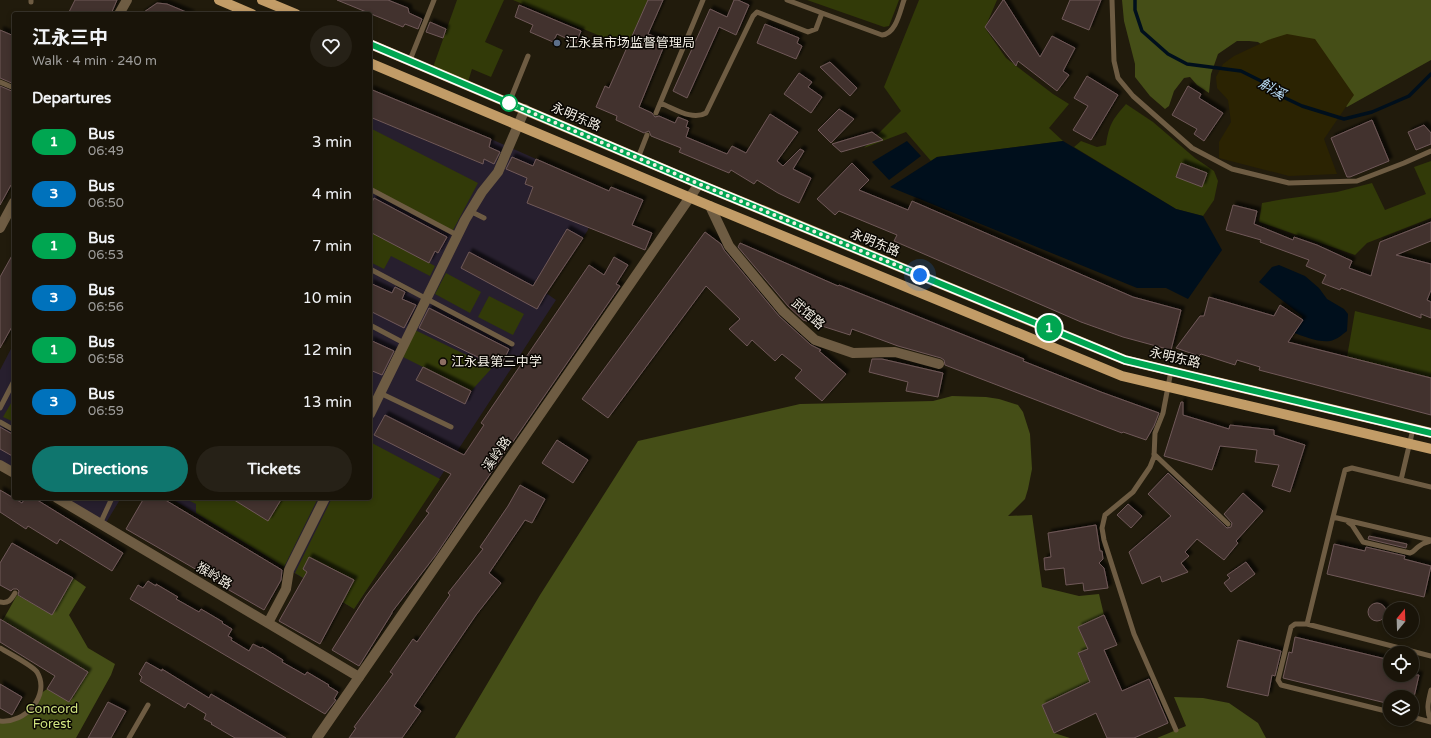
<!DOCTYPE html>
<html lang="en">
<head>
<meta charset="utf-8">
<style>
	:root { --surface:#191409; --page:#262117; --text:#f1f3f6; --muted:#9f9e9c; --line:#37332a; --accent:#0f766e }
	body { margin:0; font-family:"Varela Round","Noto Sans SC",sans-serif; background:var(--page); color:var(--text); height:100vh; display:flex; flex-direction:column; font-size:15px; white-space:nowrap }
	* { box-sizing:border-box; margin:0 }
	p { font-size:13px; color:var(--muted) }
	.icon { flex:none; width:22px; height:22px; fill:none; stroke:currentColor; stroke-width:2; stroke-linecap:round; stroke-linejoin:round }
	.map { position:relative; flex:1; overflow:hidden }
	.drawer { position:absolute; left:12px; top:12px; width:360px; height:488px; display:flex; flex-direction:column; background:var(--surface); border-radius:4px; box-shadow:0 2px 6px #0003,0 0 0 1px var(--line) }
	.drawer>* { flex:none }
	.badge { padding:0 8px; border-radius:13px; font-size:14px; line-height:26px }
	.needle { width:26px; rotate:19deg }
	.fabs { position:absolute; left:1383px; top:602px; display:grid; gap:8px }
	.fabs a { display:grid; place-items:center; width:36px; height:36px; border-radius:50%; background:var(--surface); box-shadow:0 2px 6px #0003,0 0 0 1px var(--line); font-size:20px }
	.you { position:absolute; width:20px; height:20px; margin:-10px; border:3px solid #fff; border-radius:50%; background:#1a73e8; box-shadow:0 0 0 6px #1a73e833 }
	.map>.badge { position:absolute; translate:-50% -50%; box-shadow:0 0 0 2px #fff }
	h2 { padding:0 20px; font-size:15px; line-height:36px }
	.round { display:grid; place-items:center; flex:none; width:42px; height:42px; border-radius:21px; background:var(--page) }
	.overview { display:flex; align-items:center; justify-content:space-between; height:68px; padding:0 20px }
	h1 { font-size:19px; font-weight:700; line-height:30px }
	.cta { display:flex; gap:8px; margin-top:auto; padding:8px 20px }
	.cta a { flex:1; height:46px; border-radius:24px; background:var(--accent); color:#fff; font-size:16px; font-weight:700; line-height:46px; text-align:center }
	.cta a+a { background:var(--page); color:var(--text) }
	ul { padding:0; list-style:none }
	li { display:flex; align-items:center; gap:12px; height:52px; padding:0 20px }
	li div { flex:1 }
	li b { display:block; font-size:15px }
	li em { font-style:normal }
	li .badge { min-width:44px; font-weight:700; text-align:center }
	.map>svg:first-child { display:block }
	.education { fill:#271f2e }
	.green { fill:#323a08 }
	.forest { fill:#454e17 }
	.sand { fill:#2b2302 }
	.water { fill:#000f1c }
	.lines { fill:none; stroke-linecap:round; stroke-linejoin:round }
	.stream { stroke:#000f1c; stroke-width:3.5 }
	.building { fill:#43302f; stroke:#6f5958; filter:url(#shadow) }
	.service { stroke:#6e5c43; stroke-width:5 }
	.minor { stroke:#6e5c43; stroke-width:10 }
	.tertiary { stroke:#6e5c43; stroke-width:10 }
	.primary { stroke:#c29c67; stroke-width:10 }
	.line-casing { stroke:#fff; stroke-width:9 }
	.line { stroke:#00a651; stroke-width:6 }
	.walk { stroke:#f3eee4; stroke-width:4; stroke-dasharray:0 7.2 }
	.service-dot { fill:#5c6f8a; stroke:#090602; stroke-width:1.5 }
	.stop-dot { fill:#fff; stroke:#00a651; stroke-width:2 }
	.education-dot { fill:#8d6e63; stroke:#090602; stroke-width:1.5 }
	.labels { text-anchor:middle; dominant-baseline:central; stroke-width:3; stroke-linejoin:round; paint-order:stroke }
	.poi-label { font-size:13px; fill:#f3eee4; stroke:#090602; text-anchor:start }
	.street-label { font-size:13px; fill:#f3eee4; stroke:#090602 }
	.park-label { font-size:13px; fill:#d0e47f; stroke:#090602 }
	.water-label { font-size:14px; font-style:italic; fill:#b7daf3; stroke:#090602 }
</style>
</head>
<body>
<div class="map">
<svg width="1431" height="738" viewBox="0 0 1431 738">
	<defs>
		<filter id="shadow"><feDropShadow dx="3.5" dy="-3.5" stdDeviation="1" flood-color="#0009"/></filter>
	</defs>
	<rect width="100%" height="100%" fill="#211b0c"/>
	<!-- education -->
	<path class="education" d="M370,117L482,164L491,139L536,159L525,184L591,212L588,230L546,293L556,300L354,609L170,498H370Z
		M14,343V473L0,465V370Z
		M57,498H121L104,526Z"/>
	<!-- green -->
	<path class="green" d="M457,0H504L485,42L503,50L491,77L472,69L467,85L432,70Z
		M513,0H648L627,47Z
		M807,0H899L889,26L884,27Z
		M919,0H997L985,28L1006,58L1053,94L1069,104L1049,128L1063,141L937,157L931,161L906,132L864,148L901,111L884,87Z
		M1126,104L1153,122L1195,158L1214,171L1218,181L1214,200L1203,216L1176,209L1074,147L1081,141L1097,147L1106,145C1109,124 1113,119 1126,104Z
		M370,128L478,183L452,232L370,189Z
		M1431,161V218L1367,243L1355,255L1259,222L1262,203L1284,199L1337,192L1372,183L1385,210L1426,194L1414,167Z
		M370,232L435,266L430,276L391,256L384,269L370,262Z
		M446,273L481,292L470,313L435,294Z
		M489,296L524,314L513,335L478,317Z
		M1355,311L1431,330V378L1347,357Z
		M417,331L489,366L491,369L471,391L401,356L413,332Z
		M14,398V422L3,417Z
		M370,442L440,479L354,609L295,573L332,498H370Z
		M184,498H318L284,567L196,513V504Z"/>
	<!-- forest -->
	<path class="forest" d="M1122,0H1431V60L1347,107L1258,42L1249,41H1237L1218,54L1211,74L1209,93L1197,85L1190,77L1184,78L1174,91L1169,106L1165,109L1150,96L1135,77V64L1124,21Z
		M952,396L986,397L999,399L1018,405L1023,412L1030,434L1032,469L1028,489L1025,499L1008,516L1032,515L1042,587L1079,596L1099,594L1104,615L1078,627L1088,649L1078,654L1090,682L1042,705L1054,733L1070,738H455L540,595L638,441L800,404L933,401Z
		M73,578L86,587L69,615L88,648L115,664L111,675L76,738H0V721L22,717L40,694L47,689L70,702L88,672L3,620L17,595L52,614Z
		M1174,697L1203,698L1229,703L1258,723L1266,738H1157L1186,726Z"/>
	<!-- sand -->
	<path class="sand" d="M1287,34L1315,39L1354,95L1324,139L1337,174L1289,176L1219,158V142L1231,122L1228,100L1217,88L1216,77L1223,64L1234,56L1268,40Z"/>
	<!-- water -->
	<path class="water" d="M907,141L921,156L889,180L872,162Z
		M1063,141L1176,209L1203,216L1222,250L1188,299L1166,288H1137L890,187L937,157Z
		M1279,265L1305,276L1319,288L1327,299L1344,309L1348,314L1347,331C1342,335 1336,340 1330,341C1320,343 1303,336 1294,333L1303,320L1302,316L1259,282L1272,267Z"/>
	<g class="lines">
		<!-- stream -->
		<path class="stream" d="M1135,0V10L1142,31L1168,54L1187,64L1241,71L1261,81L1283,97L1302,106L1344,119L1372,112L1409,96L1431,74"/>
	</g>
	<!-- building -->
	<path class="building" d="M75,0H117L111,14H68Z
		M337,0H388L408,8L409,13L422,19L418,29L405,24L403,27Z
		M648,0H663L648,34L666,41L639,107L652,113L655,117L659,116L675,123L678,117L688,121L686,127L689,128L686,137L727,154L732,146L746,153L770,114L798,132L777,161L783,166L800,149L804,151L793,169L811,178L799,203L778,193L757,180L754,184L731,170L729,173L679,152L681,148L651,136L649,131L644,133L616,120L617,116L596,107L605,86L609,88Z
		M734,0H738L749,5L736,35L719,27L687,98L673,91L710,9L727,17Z
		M1003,0H1004L1040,57L1052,36L1075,48L1063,71L1069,75L1057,91L1018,61L1016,66L985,27Z
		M1070,0H1101L1089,30L1062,19Z
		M157,3L167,4L191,14H141Z
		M519,5L581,31L576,43L557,34L553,42L530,32L533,25L515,17Z
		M430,22L446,29L443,38L426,32Z
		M765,24L799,38L797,43L802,46L796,59L757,43Z
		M0,30L14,36V84L0,78Z
		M830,62L857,88L850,96L820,67Z
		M799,73L812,82L808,87L822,97L811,113L784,94Z
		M1087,76L1118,95L1091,140L1073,130L1088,106L1074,98Z
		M0,86L14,92V187L11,185L0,205Z
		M1188,86L1201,94L1199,98L1223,113L1204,141L1194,134L1197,129L1172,115Z
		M370,89L491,139L489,147L500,152L494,164L484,159L483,164L370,117Z
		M839,109L854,119L831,143L818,130Z
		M1372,120L1389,161L1350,177H1347L1331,138Z
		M1424,125L1431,133V144L1416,150L1408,132Z
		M872,132L883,140L841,152L832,144Z
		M512,157L533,166L536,159L593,184L609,191L611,187L643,200L632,225L652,233L645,250L527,203L533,187L525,184L527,178L506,169Z
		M852,163L869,180L859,190L908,210L912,201L1133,297L1181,310L1171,350L1123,337L1081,322L894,241L897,235L839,211L835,215L817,199Z
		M1181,163L1207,173L1202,187L1176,177Z
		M374,198L447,237L438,253L435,251L429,263L370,232V206Z
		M1233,205L1257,211L1254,224L1293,240L1294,237L1317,245L1352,261L1349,268L1371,276L1380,242L1431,222V241L1396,255L1431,264V290L1427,300L1431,302V318L1421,314V318L1341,288L1340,290L1322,283L1326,275L1306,266L1309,260L1260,242L1261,240L1226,230Z
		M567,229L583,238L545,295L537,309L461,268L469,252L533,286Z
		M705,232L721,244L724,250L779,316L811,345L821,350L819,351L846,374L822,401L795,378L802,370L782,354L775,361L752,340L747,346L729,329L740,319L706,286L608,418L582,399Z
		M740,243L838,286L839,285L1024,359L1023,361L1101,392L1159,413L1154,426L1146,440L1123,432L1122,433L945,365L944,360L941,358L898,346L852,329L850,335L803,320L788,306L738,247Z
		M14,252V323L0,348V277Z
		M614,257L628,265L616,284L620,286L512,443H511L435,556L392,612V613L359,666L332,650L366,596L429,513L426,511L451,474L374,435L385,415L464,455L484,425L481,423L589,265L604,275Z
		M370,283L392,293L395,287L405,292L402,299L416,305L404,328L370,311Z
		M1209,297L1274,316L1280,305L1303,320L1288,342L1431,378V415L1259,370L1260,367L1237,360L1235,365L1201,354L1199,356L1176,348L1200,316H1204Z
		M429,308L509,349L500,368L419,328Z
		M370,340L394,351L382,375L370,370Z
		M872,359H882L943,373L938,397L906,391L908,382L869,372Z
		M423,367L471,391L465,404L416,380Z
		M1181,402H1183V415L1229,429L1230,425L1274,430V435L1305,445L1290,492L1272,486L1279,465L1255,462L1257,450L1220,446L1212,470L1164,456Z
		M0,427L14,435V457L0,449Z
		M557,440L588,460L573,483L542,463Z
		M1168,473L1227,528L1231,527L1232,523L1224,514L1243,493L1263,511L1236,541L1238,543L1224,560L1197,539L1185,552L1189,556L1181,563L1188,572L1162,582L1160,576L1142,584L1129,552L1171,516L1148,494Z
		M520,485L545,499L532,523L525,520L489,573L501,583L476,615L414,706L421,711L402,738H349L356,728L354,727L393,674L390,672L413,639L417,642L450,595L448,593L483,549L480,547L508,506Z
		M0,490L22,503L25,498H34L123,553L112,571L60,539L57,544L28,526L26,529L0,512Z
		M144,498H162L282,570L281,580L264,610L222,586L223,585L126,529Z
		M231,498H282L268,521Z
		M1128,504L1142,516L1131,528L1117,515Z
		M1096,525L1100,551H1102L1103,559L1099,563L1104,568L1108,588L1084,591L1083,583L1066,585L1064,568L1045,570L1044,558L1051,557L1048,533Z
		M1369,536L1407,544L1406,548L1368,539Z
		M12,543L73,578L52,615L18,595L19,591L17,589H13L11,591L0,585V563Z
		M1334,544L1365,551L1366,547L1405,556L1404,559L1431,566L1424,597L1327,574Z
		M309,557L354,580L320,644L279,621L307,572L303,569Z
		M1246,562L1255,574L1231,592L1224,583L1230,578L1227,575Z
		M148,581L156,586V584L178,597L176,599L199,612L201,609L223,622L222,623L232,629L228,636L232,638L231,640L249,651L253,644L261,648L262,647L283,660L282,662L305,675L307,672L329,685L328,686L338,692L334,699L336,700L325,714L130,599L138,585L143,588Z
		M1368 612a9 9 0 1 1 18 0a9 9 0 1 1-18 0Z
		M1104,615L1117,645L1104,650L1122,691L1149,679L1168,723L1134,738H1107L1096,713L1054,733L1042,705L1090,682L1078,653L1088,649L1078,627Z
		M0,619L88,672L69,702L47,689L55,676L0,642Z
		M1295,637L1390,660V675H1419L1414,697H1390V704L1283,678L1289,652L1292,653Z
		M1238,640L1281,651L1275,676L1272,675L1268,696L1227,687Z
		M146,662L162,671V669L209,698L211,694L286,738H235L211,724L212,723L204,719L206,714L188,703L185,708L140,681L142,677L139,674Z
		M0,684L22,697L12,715L0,708Z
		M108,702L126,711L111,738H88Z"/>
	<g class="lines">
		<!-- service -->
		<path class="service" d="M1112,0L1114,61L1118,78L1133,96L1192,148L1232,169L1289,183L1357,181L1404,163L1431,151
			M31,2V0
			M822,13L882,35C896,34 900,11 904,0
			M410,60L434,0
			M0,82L14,88
			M509,103L528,56
			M660,103C674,108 692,121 706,113L753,16L757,12L808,32L816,29L822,13L787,0
			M656,113L703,0
			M638,158L647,135
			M370,189L457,235
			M470,211L484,218
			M370,269L512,344
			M370,325L404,343
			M1171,371L1163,413L1155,433L1154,457L1150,467L1133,492L1105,515L1102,528L1104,540L1134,634L1176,730
			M380,393L451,427
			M0,408L14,381
			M0,422L14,430
			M1154,454L1228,524
			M1401,480L1413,429
			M1431,487L1352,468L1345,470L1333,517L1431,540
			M1348,522L1352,525L1363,542L1410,553C1414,552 1414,550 1418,547C1422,544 1426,542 1431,541
			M100,524L112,498
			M0,602C8,604 11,600 15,593
			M1307,624L1333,517
			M0,648C7,652 33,666 37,672C51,695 25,724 0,721
			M1431,690C1428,702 1426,710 1431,721
			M1390,712L1281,685L1278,680L1291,627L1295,624H1307L1431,656
			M1412,717L1431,722
			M129,738L148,705"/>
		<!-- minor -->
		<path class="minor" d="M119,14L127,0
			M710,206L729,246L783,311L815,340L853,353L895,352L939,364
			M0,228L14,202
			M370,414L465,220L482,192L498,172L525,109
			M0,465L14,473
			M57,498L359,677
			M268,623L286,589L289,570L325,498"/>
		<!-- tertiary -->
		<path class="tertiary" d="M317,738L699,184"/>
		<!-- primary -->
		<path class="primary" d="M219,0L252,14
			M262,0L296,14
			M370,44L699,184L1125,360L1431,433
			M370,63L710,206L1122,376L1431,449"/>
	</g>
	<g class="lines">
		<defs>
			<path id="line" d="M370,44L699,184L1125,360L1431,433"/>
		</defs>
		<!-- line casing -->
		<use href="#line" class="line-casing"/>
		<!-- line -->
		<use href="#line" class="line"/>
		<!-- walk -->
		<path class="walk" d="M509,103L699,184L920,275"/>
	</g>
	<!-- markers -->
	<circle class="service-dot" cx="557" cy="43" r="4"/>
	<circle class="stop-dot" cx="509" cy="103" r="8"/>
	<circle class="education-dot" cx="443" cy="362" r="4"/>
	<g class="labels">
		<!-- poi labels -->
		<g class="poi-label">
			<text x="565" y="43">江永县市场监督管理局</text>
			<text x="451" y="362">江永县第三中学</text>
		</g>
		<!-- street labels -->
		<g class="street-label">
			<text transform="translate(576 117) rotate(23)">永明东路</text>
			<text transform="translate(875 243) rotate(22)">永明东路</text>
			<text transform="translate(808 314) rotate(42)">武馆路</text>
			<text transform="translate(1175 358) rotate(13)">永明东路</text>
			<text transform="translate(497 454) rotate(-55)">溪岭路</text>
			<text transform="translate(214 576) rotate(31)">猴岭路</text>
		</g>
		<!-- park labels -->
		<g class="park-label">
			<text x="52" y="709">Concord<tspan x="52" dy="15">Forest</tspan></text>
		</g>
		<!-- water labels -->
		<g class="water-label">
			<text transform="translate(1272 89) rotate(30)">斛溪</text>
		</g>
	</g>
</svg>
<div class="fabs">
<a><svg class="needle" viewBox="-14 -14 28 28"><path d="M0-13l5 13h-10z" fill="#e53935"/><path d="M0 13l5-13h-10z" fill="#9f9e9c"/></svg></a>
<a><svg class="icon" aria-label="locate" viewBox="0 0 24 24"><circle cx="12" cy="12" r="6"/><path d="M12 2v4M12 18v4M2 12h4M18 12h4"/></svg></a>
<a><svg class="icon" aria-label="layers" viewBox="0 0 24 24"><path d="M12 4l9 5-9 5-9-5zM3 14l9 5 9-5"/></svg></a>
</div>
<div class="you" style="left:920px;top:275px"></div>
<b class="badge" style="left:1049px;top:328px;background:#00a651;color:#fff">1</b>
<section class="drawer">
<div class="overview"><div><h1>江永三中</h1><p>Walk · 4 min · 240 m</p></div><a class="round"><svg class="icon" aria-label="heart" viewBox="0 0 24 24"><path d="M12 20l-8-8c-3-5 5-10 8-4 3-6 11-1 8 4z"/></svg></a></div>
<h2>Departures</h2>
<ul>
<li><span class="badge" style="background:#00a651;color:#fff">1</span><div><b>Bus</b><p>06:49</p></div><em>3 min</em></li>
<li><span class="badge" style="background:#0072bc;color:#fff">3</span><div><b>Bus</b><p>06:50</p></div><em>4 min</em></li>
<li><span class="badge" style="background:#00a651;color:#fff">1</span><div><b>Bus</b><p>06:53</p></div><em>7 min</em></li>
<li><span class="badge" style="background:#0072bc;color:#fff">3</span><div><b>Bus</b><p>06:56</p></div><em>10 min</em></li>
<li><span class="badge" style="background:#00a651;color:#fff">1</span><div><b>Bus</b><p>06:58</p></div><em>12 min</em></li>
<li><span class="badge" style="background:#0072bc;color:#fff">3</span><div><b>Bus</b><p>06:59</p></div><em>13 min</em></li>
</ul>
<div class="cta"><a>Directions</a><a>Tickets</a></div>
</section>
</div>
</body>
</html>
